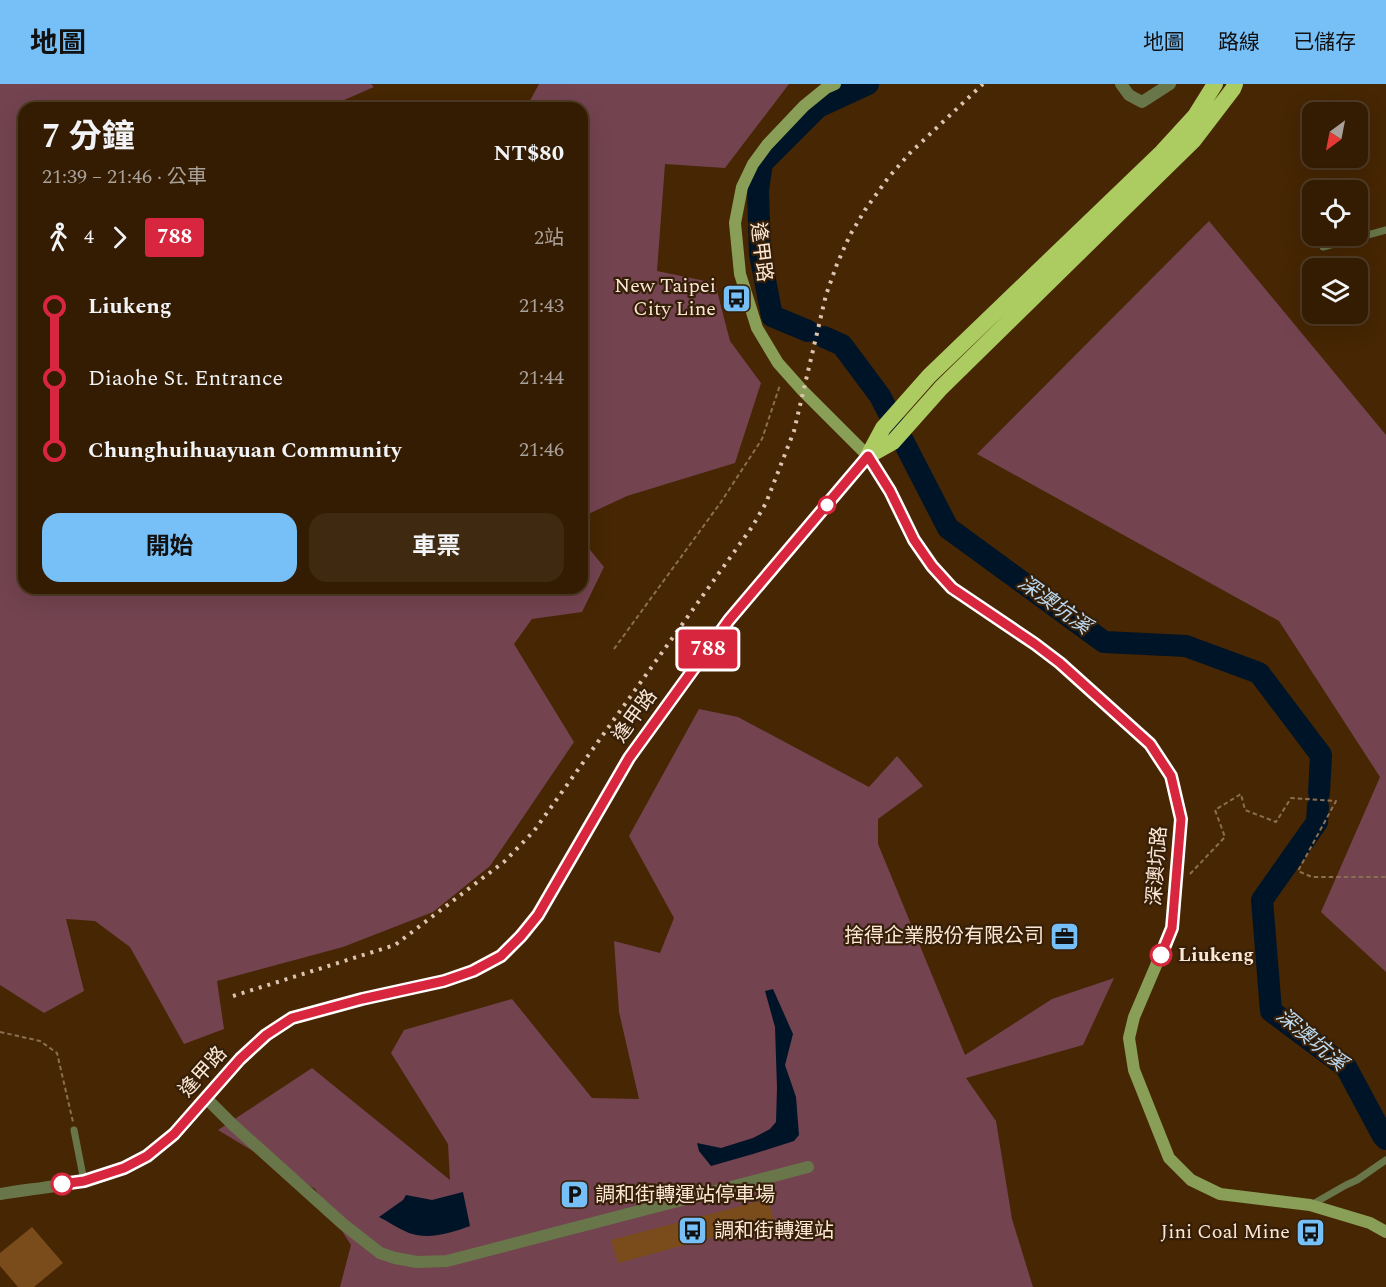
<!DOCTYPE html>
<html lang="zh-TW">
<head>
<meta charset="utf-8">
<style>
	:root { --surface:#341c02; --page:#3f2911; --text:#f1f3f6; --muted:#a9a199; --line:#4e3a24; --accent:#77bff7 }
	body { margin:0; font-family:Spectral,"Noto Sans TC",serif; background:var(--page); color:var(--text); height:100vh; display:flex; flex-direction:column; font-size:22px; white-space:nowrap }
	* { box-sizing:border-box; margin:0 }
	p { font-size:20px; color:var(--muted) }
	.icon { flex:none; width:33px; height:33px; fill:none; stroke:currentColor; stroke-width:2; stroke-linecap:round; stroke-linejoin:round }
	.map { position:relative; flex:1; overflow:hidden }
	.panel { position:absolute; left:18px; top:18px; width:570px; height:492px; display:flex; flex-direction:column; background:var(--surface); border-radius:18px; box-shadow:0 6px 24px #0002,0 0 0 2px var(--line) }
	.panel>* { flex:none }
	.badge { padding:0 12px; border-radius:4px; font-size:21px; line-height:39px }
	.needle { width:39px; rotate:212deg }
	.fabs { position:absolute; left:1302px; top:18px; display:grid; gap:12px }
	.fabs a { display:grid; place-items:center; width:66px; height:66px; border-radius:12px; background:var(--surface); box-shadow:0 6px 24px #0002,0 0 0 2px var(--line); font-size:30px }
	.map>.badge { position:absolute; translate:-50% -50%; box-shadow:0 0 0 3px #fff }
	.legs { display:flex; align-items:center; gap:9px; height:66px; padding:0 24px; font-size:20px }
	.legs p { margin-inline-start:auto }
	.head { display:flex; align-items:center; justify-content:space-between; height:102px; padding:0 24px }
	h1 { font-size:33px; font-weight:700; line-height:45px }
	.button { display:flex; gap:12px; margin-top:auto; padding:12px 24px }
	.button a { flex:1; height:69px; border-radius:18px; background:var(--accent); color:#111; font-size:24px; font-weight:700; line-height:69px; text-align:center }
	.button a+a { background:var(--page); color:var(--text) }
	ul { padding:0 24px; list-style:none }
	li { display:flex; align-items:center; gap:21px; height:72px; font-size:22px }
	li i { display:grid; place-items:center; width:9px; height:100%; margin:0 8px; background:currentColor }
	li i::after { content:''; width:15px; height:15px; margin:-8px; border:4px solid; border-radius:50%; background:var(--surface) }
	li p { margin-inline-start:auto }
	li:first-child i { background:linear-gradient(#0000 50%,currentColor 0) }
	li:last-child i { background:linear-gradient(currentColor 50%,#0000 0) }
	header { display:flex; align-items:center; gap:36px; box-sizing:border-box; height:84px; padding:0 30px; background:var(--accent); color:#111 }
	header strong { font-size:28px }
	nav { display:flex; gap:33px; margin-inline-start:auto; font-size:21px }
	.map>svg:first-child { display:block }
	.green { fill:#734350 }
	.water { fill:#001428 }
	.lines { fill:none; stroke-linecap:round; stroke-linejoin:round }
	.river { stroke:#001428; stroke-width:22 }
	.building { fill:#7a4c1b }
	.path { stroke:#8b6f53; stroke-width:2; stroke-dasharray:4.5 3; stroke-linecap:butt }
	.service { stroke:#68764a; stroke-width:7 }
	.minor { stroke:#68764a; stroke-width:12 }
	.tertiary { stroke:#68764a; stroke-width:12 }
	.secondary { stroke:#899e56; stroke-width:12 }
	.trunk { stroke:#accb61; stroke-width:16 }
	.rail { stroke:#dcc5b0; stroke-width:4; stroke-dasharray:3 6; stroke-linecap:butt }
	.line-1-casing { stroke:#fff; stroke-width:14 }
	.line-1 { stroke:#d7263d; stroke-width:9 }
	.stop-1-dot { fill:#fff; stroke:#d7263d; stroke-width:3 }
	.labels { text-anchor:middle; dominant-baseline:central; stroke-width:4.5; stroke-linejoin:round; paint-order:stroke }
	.street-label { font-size:20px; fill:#fce7d5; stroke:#361f08 }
	.poi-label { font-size:20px; fill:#fce7d5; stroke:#361f08; text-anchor:end }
	.stop-label { font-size:20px; font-weight:bold; fill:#fce7d5; stroke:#361f08; text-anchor:start }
	.water-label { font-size:21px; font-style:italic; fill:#bcdbf4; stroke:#361f08 }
</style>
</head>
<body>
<header>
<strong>地圖</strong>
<nav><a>地圖</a><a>路線</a><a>已儲存</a></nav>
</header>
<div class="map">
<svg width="1386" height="1203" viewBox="0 0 1386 1203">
	<rect width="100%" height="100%" fill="#462603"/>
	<!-- green -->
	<path class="green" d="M0,0H371L374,3L326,24H24V504H582V456L604,483L582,528L532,535L514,560L574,658L490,782L433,828L343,863L217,897L224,945L184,960L130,863L95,837L66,835L84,907L44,929L0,901Z
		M539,0H789L725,84L665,80L657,187L715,199L730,257L761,299L735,379L627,412L582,433V24H526Z
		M1209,137L1386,351V888L1321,828L1380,693L1279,537L977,370Z
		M699,625L738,633L869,703L897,672L923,702L878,735V760L965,971L1052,915L1114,894L1083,961L966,994L996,1037L1012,1135L1033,1203H340L351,1161L315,1105L218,1046L312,984L450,1096L448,1060L391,969L404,946L512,915L592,1014L639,1015L619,928L614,857L660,869L674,834L629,752Z"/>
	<!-- water -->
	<path class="water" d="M773,905L793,950L785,981L796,1013L799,1051L794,1057L753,1070L711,1082L699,1067L697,1059L721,1064L753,1054L770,1045L776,1038L777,1004L775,943L765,907Z
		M463,1108L470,1142C451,1149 429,1156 409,1149C399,1145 389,1138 379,1133L403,1116L406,1111L432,1116Z"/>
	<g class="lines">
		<!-- river -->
		<path class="river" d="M808,247L772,232L760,170L758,106L762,79L818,23L868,0
			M824,253L842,261L880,312L948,444L1104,558L1186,562L1259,589L1321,671L1319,709
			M1318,722L1317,738L1262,816L1271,927L1346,983L1383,1052L1386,1055"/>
	</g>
	<!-- building -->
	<path class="building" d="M768,1115L774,1137L618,1179L611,1156Z
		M32,1143L63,1179L34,1203H18L0,1182V1169Z"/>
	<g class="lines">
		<!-- path -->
		<path class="path" d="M614,565L721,418L762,355L780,301
			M1190,790L1225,753L1215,726L1241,710L1245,726L1276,738L1291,714L1336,717L1298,787L1312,793H1386
			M0,948L40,957L57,969L73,1038"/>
		<!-- service -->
		<path class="service" d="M1323,163L1386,146
			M74,1046L84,1097
			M1311,1121L1346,1101L1357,1096L1386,1076"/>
		<!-- minor -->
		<path class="minor" d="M1121,0L1129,11L1142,18L1170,0
			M206,1014L233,1041L343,1140L380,1169L395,1174L417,1178L447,1177L808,1083
			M0,1110C41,1103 85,1101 124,1084C142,1076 158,1063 174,1050"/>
		<!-- tertiary -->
		<path class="tertiary" d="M174,1050L240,975L265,951L292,934L362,915L444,897L486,881L501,872L521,852L538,831L629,673L729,536L868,372"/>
		<!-- secondary -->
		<path class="secondary" d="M835,0L826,4L804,22L767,61L753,80L742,103L735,139L740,190L757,244L778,279L803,307L868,372L890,407L914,456L932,482L952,504L1035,560L1060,579L1150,660L1171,692L1181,735L1172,844L1134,933L1129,954L1134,986L1169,1074L1191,1096L1220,1110L1310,1121L1370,1139L1386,1148"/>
		<!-- trunk -->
		<path class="trunk" d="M868,372L893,358L941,304L1194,56L1233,5L1235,0
			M868,372L883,344L929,292L1162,68L1195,32L1215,0"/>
		<!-- rail -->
		<path class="rail" d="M233,912L395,861L505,777L534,747L752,443L766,419L794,347L826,211L837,180L850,151L865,126L888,94L910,69L983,0"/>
	</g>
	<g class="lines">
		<defs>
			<path id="line-1" d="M62,1100L84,1097L124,1084L147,1072L174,1050L240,975L266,951L292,934L362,915L444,897L473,887L501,872L521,852L538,831L629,674L729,536L868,372L890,407L914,456L932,482L952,504L1035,560L1060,579L1150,660L1171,692L1181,735L1172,844L1161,871"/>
		</defs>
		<!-- line-1 casing -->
		<use href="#line-1" class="line-1-casing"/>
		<!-- line-1 -->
		<use href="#line-1" class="line-1"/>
	</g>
	<!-- icons -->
	<defs>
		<symbol id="bus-square" viewBox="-11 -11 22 22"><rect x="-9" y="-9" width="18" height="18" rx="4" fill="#77bff7" stroke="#361f08"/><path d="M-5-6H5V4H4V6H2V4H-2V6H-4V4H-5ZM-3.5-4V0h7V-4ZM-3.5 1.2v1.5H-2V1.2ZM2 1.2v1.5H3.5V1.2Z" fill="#111"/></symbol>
		<symbol id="office-square" viewBox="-11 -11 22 22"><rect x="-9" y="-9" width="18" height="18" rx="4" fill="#77bff7" stroke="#361f08"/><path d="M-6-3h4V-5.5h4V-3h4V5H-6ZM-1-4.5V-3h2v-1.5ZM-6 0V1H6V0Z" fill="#111"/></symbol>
		<symbol id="parking-square" viewBox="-11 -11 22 22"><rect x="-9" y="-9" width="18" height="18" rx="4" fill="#77bff7" stroke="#361f08"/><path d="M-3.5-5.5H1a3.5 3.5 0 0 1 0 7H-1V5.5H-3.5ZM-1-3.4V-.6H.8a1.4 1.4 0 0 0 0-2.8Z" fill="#111"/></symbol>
	</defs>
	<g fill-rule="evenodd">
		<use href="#bus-square" x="720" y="198" width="33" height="33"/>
		<use href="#office-square" x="1048" y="836" width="33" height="33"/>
		<use href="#parking-square" x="558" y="1094" width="33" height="33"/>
		<use href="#bus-square" x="676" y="1130" width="33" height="33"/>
		<use href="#bus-square" x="1294" y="1132" width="33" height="33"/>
	</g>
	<!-- markers -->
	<g class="stop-1-dot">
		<circle cx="827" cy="421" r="8"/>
		<circle cx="1161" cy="871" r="10"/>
		<circle cx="62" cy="1100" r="10"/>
	</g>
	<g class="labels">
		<!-- street labels -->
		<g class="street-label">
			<text transform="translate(761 168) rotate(83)">逢甲路</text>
			<text transform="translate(635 632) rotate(-54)">逢甲路</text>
			<text transform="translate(1157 782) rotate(-86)">深澳坑路</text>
			<text transform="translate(203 988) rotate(-48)">逢甲路</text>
		</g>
		<!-- poi labels -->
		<g class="poi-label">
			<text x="716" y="202">New Taipei<tspan x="716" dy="23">City Line</tspan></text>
			<text x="1044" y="852">捨得企業股份有限公司</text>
			<text x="595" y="1111" text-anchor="start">調和街轉運站停車場</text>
			<text x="714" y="1147" text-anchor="start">調和街轉運站</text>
			<text x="1290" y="1148">Jini Coal Mine</text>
		</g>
		<!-- stop labels -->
		<g class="stop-label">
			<text x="1178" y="871">Liukeng</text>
		</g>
		<!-- water labels -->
		<g class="water-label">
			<text transform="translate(1054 521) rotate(36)">深澳坑溪</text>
			<text transform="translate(1311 956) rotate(40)">深澳坑溪</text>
		</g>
	</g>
</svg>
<div class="fabs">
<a><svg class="needle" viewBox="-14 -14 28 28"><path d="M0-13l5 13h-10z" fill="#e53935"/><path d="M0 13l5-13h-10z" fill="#a9a199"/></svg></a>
<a><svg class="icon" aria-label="locate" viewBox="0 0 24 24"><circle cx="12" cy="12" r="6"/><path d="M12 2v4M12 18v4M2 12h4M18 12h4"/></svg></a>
<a><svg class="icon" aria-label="layers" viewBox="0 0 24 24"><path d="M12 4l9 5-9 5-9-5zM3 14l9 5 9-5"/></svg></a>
</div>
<b class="badge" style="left:708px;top:565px;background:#d7263d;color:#fff">788</b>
<section class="panel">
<div class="head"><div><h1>7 分鐘</h1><p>21:39 – 21:46 · 公車</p></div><b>NT$80</b></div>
<div class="legs"><svg class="icon" aria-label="walk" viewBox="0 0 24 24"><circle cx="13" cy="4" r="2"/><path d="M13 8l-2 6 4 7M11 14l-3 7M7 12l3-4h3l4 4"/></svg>4<svg class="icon" aria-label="forward" viewBox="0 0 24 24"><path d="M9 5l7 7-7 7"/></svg><b class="badge" style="background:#d7263d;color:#fff">788</b><p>2站</p></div>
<ul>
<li><i style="color:#d7263d"></i><b>Liukeng</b><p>21:43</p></li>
<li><i style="color:#d7263d"></i><span>Diaohe St. Entrance</span><p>21:44</p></li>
<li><i style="color:#d7263d"></i><b>Chunghuihuayuan Community</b><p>21:46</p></li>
</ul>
<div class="button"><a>開始</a><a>車票</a></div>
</section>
</div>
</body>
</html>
